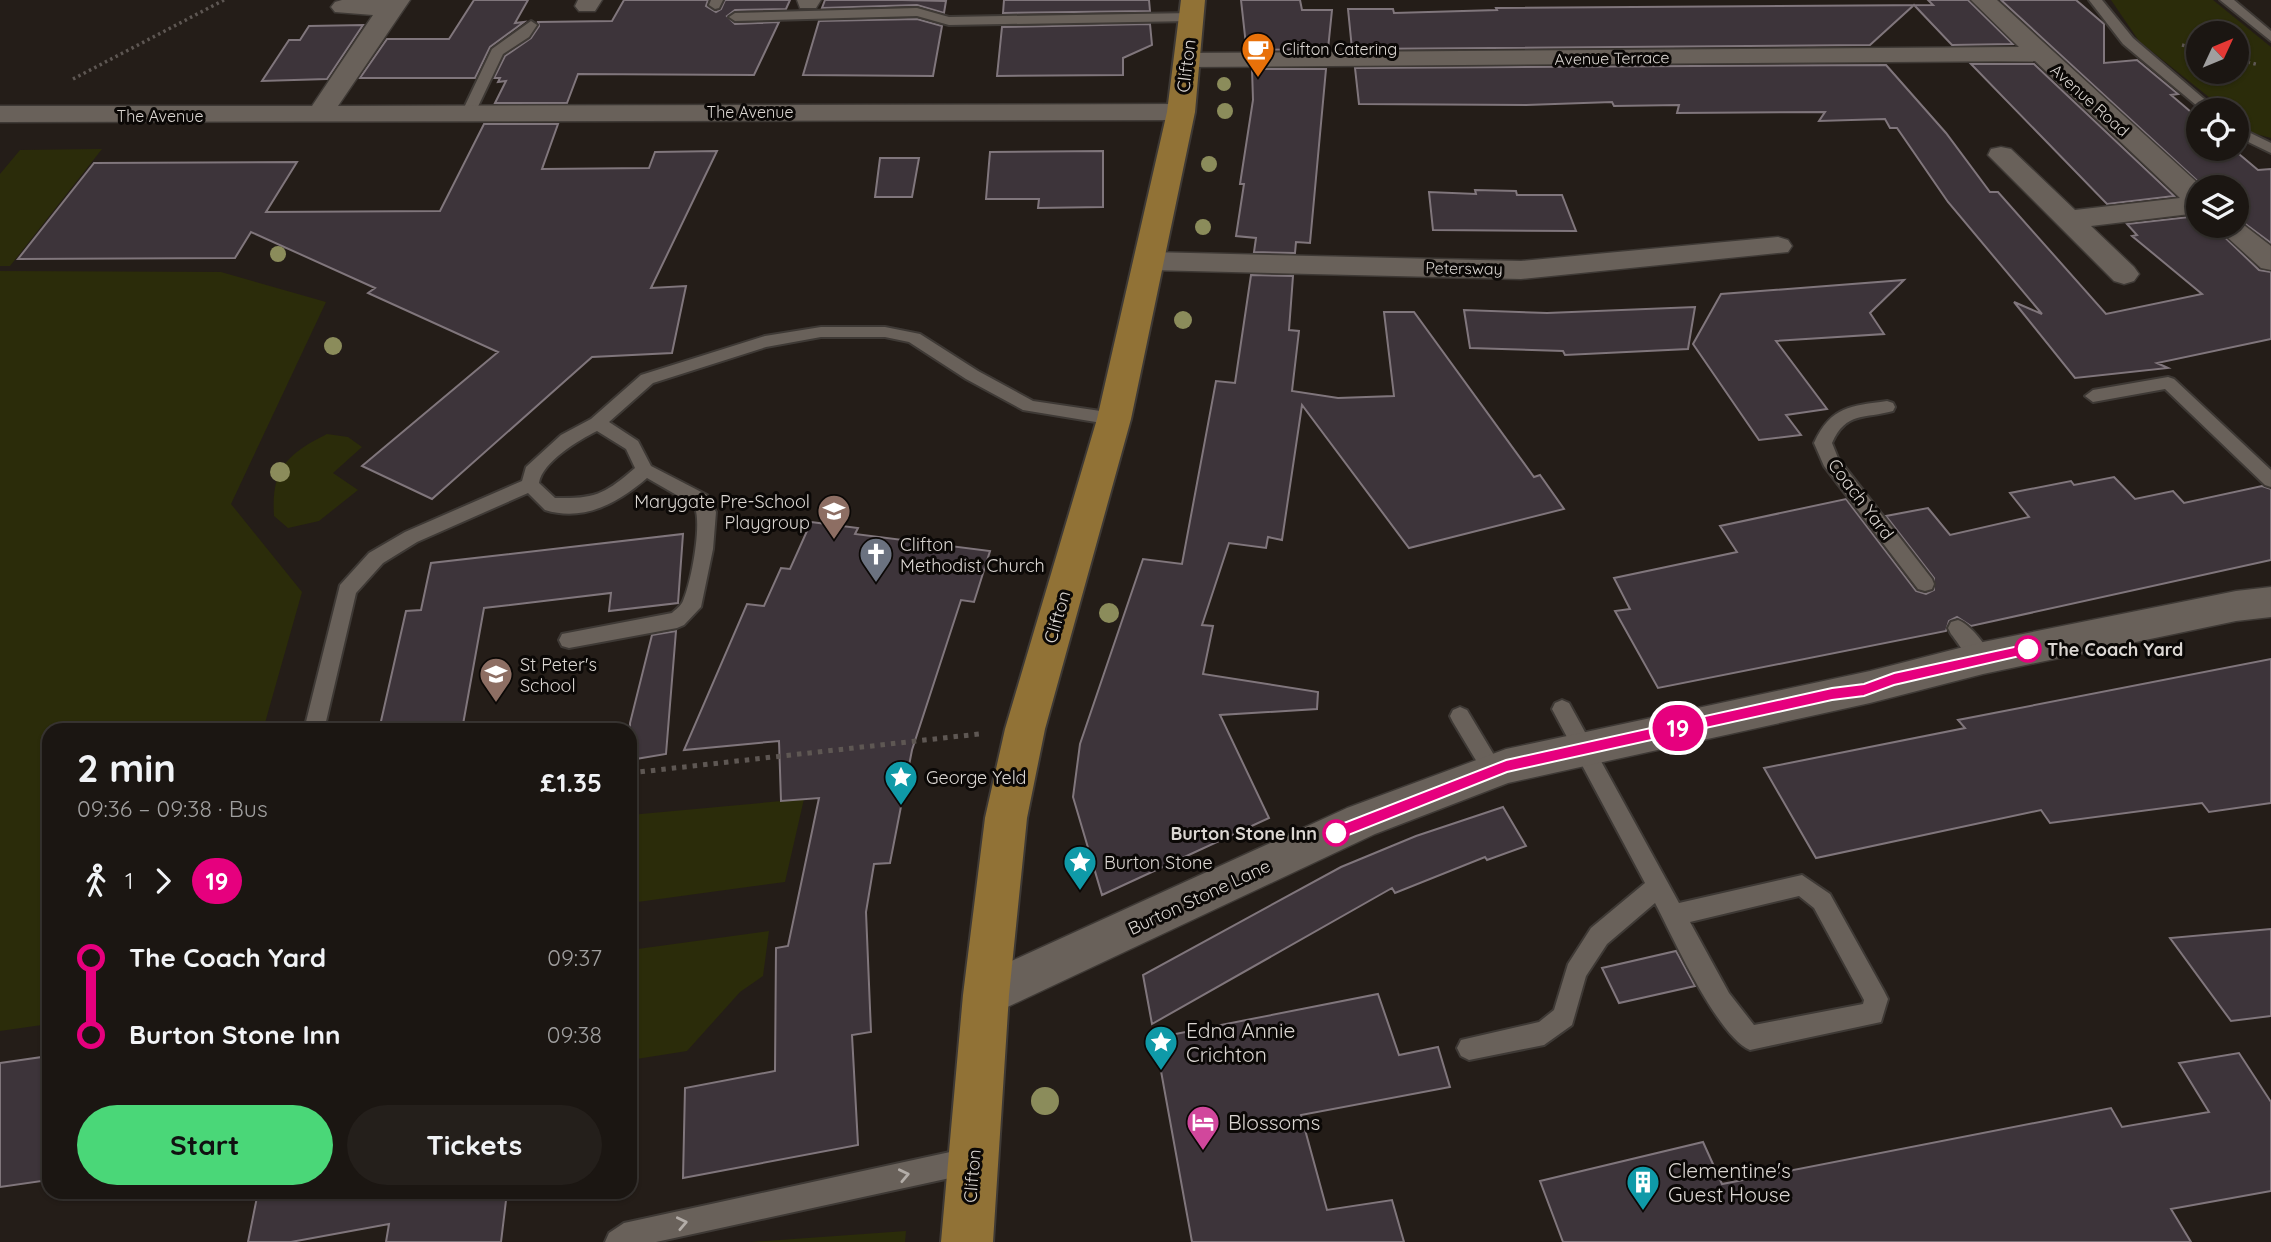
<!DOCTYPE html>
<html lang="en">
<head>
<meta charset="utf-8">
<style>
	:root { --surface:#1b1612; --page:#241f1b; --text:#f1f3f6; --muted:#a09f9f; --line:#393532; --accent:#4ad778 }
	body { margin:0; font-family:Quicksand,sans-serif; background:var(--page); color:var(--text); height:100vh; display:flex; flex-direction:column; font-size:26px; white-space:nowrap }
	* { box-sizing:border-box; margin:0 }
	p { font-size:23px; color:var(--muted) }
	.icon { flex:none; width:38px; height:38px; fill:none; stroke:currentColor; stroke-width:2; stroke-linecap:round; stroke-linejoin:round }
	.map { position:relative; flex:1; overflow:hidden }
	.drawer { position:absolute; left:42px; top:723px; width:595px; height:476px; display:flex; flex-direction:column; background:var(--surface); border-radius:21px; box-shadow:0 2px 5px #0004,0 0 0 2px var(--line) }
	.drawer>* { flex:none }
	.badge { padding:0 14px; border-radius:23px; font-size:24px; line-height:46px }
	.needle { width:46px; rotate:46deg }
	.tools { position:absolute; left:2186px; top:21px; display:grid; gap:14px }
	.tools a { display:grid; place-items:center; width:63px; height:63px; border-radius:50%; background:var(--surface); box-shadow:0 2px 5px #0004,0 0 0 2px var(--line); font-size:35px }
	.map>.badge { position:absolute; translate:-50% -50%; box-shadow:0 0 0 4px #fff }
	.legs { display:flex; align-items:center; gap:10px; height:77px; padding:0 35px; font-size:23px }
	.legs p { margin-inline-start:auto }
	.summary { display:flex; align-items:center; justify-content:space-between; height:119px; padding:0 35px }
	h1 { font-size:38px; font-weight:700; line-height:52px }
	.button { display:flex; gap:14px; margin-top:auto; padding:14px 35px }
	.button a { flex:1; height:80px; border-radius:42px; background:var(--accent); color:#111; font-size:28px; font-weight:700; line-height:80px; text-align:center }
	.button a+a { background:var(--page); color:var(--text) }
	ul { padding:0 35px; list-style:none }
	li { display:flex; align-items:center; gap:24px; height:77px; font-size:26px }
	li i { display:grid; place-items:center; width:10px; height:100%; margin:0 9px; background:currentColor }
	li i::after { content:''; width:18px; height:18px; margin:-9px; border:5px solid; border-radius:50%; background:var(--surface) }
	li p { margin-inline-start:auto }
	li:first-child i { background:linear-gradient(#0000 50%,currentColor 0) }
	li:last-child i { background:linear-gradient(currentColor 50%,#0000 0) }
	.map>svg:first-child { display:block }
	.green { fill:#2b2c0a; fill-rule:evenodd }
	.building { fill:#3d343a; stroke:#80767c; stroke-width:2 }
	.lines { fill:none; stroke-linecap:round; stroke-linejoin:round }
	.service-casing { stroke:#3e3935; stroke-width:4 }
	.minor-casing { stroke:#3e3935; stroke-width:3 }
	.primary-casing { stroke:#3e3935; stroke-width:4 }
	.path-far1 { stroke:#5e5753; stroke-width:3.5; stroke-dasharray:2.5 3.5; stroke-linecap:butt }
	.path { stroke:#5e5753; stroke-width:5; stroke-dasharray:4.5 6; stroke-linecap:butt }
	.service { fill:#69615a; fill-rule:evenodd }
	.minor { fill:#69615a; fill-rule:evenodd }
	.primary { fill:#917236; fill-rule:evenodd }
	.tree { fill:#8b8c5b }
	.oneway { stroke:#b3ada8 }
	.line-1 { fill:#e6007e; stroke:#fff; stroke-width:2 }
	.stop-1-dot { fill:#fff; stroke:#e6007e; stroke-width:3.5 }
	.labels { text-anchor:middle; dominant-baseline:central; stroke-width:6; stroke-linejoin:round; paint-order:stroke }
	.far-poi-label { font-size:16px; fill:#dbd6d2; stroke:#0b0806; text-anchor:start }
	.far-street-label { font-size:16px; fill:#dbd6d2; stroke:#0b0806 }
	.street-label { font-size:18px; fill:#dbd6d2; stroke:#0b0806 }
	.poi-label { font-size:18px; fill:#dbd6d2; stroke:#0b0806; text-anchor:start }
	.stop-label { font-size:18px; font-weight:bold; fill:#dbd6d2; stroke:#0b0806; text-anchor:start }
	.near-poi-label { font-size:21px; fill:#dbd6d2; stroke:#0b0806; text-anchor:start }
</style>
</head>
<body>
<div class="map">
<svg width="2271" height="1242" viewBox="0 0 2271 1242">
	<rect width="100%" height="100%" fill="#241d18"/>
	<!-- green -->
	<path class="green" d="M2111,0H2213L2271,47V138L2252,133L2237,120L2236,110H2225L2139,41ZM2236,33V72H2198V33Z
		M102,149L10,266H0V174L20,150Z
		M0,271L221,272L326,302L231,504L302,592L263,730H49V1024L0,1031Z
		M327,434L348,437L362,447L333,473L358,490L319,521L288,528L274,516C271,469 287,454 327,434Z
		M804,799L785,882L630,903V815Z
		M769,931L763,976L740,992L687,1051L630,1060V950Z
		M906,1231L905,1242H751Z"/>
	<!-- building -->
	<path class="building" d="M474,0H528L515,23L524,22L490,47L475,78H360L387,39H449Z
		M624,0H708L706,6L716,12L721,9L725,0H790L786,9L735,10L727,16L735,24L779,22L754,75L578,74L567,103H495L506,81L498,82L500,78H494L505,56L531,38L539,26L538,22L612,21Z
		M825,0H902L946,1L944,13L917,5L822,8Z
		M1004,0H1149L1150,11L1003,13Z
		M1241,0H1300L1302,10H1332L1328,49L1251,50V45H1246Z
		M1928,0H1968L2013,44L1952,45L1914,5L1870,45L1352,49L1348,9H1393L1394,13L1497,10L1496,8L1933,5Z
		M2001,0H2076L2104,24V63L2137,60L2178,94L2171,95L2198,118V149H2233L2258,170L2271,169V243L2236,217V187H2204Z
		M917,19L942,26L933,76L803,75L819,21Z
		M1150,24L1152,45L1123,58V75L997,76L1002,27Z
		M363,25L327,79L262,81L289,40H300L309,26Z
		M1971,64H2034L2174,196L2107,204Z
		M1886,65L1946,133L1990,192H1998L2106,314L2202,294L2132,236L2137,235L2127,224L2198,216V226H2213L2259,270L2271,272V339L2157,363L2168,368L2075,378L2014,302L2042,314L1948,202L1897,128H1890L1885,119L1819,121L1825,112L1677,113L1679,105L1614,106L1612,102L1526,105L1359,104L1355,68Z
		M1252,69H1326L1310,243L1296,242L1295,253L1254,252L1256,238L1236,236L1244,184H1240L1253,100Z
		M484,124H558L542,169L649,168L655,152L717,151L651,288L686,286L672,353L592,357L432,499L362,466L498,352L368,293L375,288L251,232L235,258L18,259L94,163L297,162L266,212L440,211Z
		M1103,151V207L1038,208L1039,199H986L990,152Z
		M880,158H919L912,197H875Z
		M1475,190L1516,191L1517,195H1562L1576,231L1433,230L1429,192L1476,194Z
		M1251,275L1293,276L1289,330L1299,331L1292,391L1338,398L1394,396L1384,312H1414L1534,477L1540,475L1564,509L1409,548L1302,405L1282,540L1268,537L1266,548L1229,543L1202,625L1213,626L1203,674L1318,692L1317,709L1220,715L1269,818L1102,895L1073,797L1080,744L1143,559L1182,564L1216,381L1235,383Z
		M1904,280L1870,313L1884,334L1776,341L1827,409L1786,415L1801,435L1759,440L1693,344L1721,294Z
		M1695,307L1688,349L1565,355L1563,351L1470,348L1464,310L1547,313Z
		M2114,477L2135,499L2173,491L2184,503L2262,486L2271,489V560L1971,626L1957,617L1949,621L1946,631L1658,688L1615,611L1630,609L1614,578L1737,552L1720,526L1846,499L1916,591L1926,594L1934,590V578L1886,516L1928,508L1950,535L2029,517L2010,493L2071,481L2074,485Z
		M811,522L858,528L855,534L990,551L974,602L961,600L912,750L890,863L874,864L866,912L871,1032L852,1035L858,1145L683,1178L685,1088L775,1071L776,948L788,946L819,798L781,801L779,741L684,750L747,604L764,606L781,568L790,569Z
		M683,534L678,603L609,611L611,593L484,608L462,730H379L406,611L421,610L431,563Z
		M676,631L666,754L630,760V723L652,635Z
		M2271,659V803L2209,812L2202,803L2050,823L2041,810L1816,858L1764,768L1965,728L1958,720Z
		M1503,807L1526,846L1487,860L1485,857L1395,893L1392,888L1152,1024L1143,975L1341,867L1416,836Z
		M2271,929V1016L2231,1021L2170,938Z
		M1676,951L1695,986L1619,1003L1602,968Z
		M1378,994L1399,1055L1438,1047L1450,1087L1301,1115L1327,1210L1392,1200L1404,1242H1192L1155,1038Z
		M2239,1053L2271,1102V1191L2171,1209L2191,1242H1563L1540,1181L1703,1142L1722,1184L2111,1108L2122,1127L2209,1112L2179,1063Z
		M49,1056V1180L0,1187V1063Z
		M258,1192H507L501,1242H386L389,1224L291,1242H248Z"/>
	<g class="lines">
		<defs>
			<path id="service" d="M711,0H723L719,8L715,9L709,5Z
				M2089,0H2102L2133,38L2217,110H2202L2123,44Z
				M2220,0H2234L2271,31V41Z
				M917,8L949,17L1193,13L1199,17L1193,21L949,25L917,16L735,21L729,17L735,13Z
				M531,21L537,25L529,37L503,54L473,117H463L461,114L492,49Z
				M2236,126L2271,143V153L2236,136Z
				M821,327H885L920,334L978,371L1033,401L1114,413L1123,419L1114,425L1023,410L966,379L909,342L885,337H821L766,347L653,383L609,422L638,441L651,466L707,495L716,512L713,549L701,607L684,625L677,628L569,648L562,646L559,640L562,634L672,613C675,610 681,606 683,601C691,583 703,522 694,505L647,478C618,503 584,522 545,510L528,493L417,542L383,563L356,593L324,730H304L340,585L369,553L405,532L522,481L526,467L561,435L591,419L641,375L765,336ZM597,431L626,449L635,468C605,494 595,499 555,498L539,483C542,462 579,440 597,431Z
				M2168,377L2174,379L2271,470V487L2265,485L2165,389L2093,402L2085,396L2093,390Z
				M1887,401L1893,403L1895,407L1893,411C1865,419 1846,411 1832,443L1838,458L1932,579L1934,584L1932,589L1925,591L1918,589L1824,466L1814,443C1831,406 1851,406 1887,401Z
				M1958,620C1971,625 1986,645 1992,658L1989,664C1972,670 1961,646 1951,634L1948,628L1951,622Z
				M1562,700L1569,703L1679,903L1802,875L1830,894L1884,991L1888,999L1881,1022L1750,1050C1717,1036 1673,937 1655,903L1607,944L1586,976L1572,1025L1544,1045L1469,1060L1461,1056L1457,1048L1461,1040L1539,1022L1554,1010L1568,964L1591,928L1645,883L1552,709L1555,703ZM1799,896L1814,908L1864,1000L1863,1004L1754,1025L1729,993L1690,922Z
				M1460,707L1467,710L1500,765L1503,771L1500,777L1493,780L1486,777L1453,722L1450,716L1453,710Z
				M973,1147L982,1151L986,1160L982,1169L973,1173L656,1242H605L609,1233L624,1223Z"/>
			<path id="minor" d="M342,0H410L338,106L1181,104L1190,106L1194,112L1190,118L1181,120L0,122V106H312L373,15L335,12L331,7L335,2Z
				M578,0H602L595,11H579L575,6Z
				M797,0H821L816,8H800Z
				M1971,0H1997L2202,187H2198V213L2091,226L2134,267L2139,274L2134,281L2124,284L2114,281L1988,155L1991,149L2001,147L2011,149L2075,210L2180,198L2035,61L1186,67L1177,65L1174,60L1177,55L1186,53L2019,47Z
				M2236,219L2271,246V270L2261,268L2215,226H2236Z
				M1778,237L1788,240L1792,246L1788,252L1521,279L1150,270L1140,268L1135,261L1140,254L1150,252L1521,261Z
				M2271,587V617L2236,621L1983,674L1870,703L1508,783L1375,834L986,1017L970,1010L964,995L970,980L1347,808L1506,749L1870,671L1983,642L2236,591Z"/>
			<path id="primary" d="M1181,0H1205L1195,112L1131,419L1045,729L1027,818L1009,995L993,1242H941L963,995L985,818L1005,729L1097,419L1167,112Z"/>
		</defs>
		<!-- service casing -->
		<use href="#service" class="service-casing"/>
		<!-- minor casing -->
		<use href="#minor" class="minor-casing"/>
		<!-- primary casing -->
		<use href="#primary" class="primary-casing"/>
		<!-- path-far1 -->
		<path class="path-far1" d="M2182,45L2198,49
			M2236,59L2259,65
			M73,79L224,0"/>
		<!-- path -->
		<path class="path" d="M630,773L979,734"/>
		<!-- service -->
		<use href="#service" class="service"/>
		<!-- minor -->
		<use href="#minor" class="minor"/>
		<!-- primary -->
		<use href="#primary" class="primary"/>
	</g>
	<!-- trees -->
	<g class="tree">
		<circle cx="1224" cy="84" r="7"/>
		<circle cx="1225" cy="111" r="8"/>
		<circle cx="1209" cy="164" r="8"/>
		<circle cx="1203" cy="227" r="8"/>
		<circle cx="278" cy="254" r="8"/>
		<circle cx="1183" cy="320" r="9"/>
		<circle cx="333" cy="346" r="9"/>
		<circle cx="280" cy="472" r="10"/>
		<circle cx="1109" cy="613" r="10"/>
		<circle cx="1045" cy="1101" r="14"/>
	</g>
	<!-- one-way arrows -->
	<defs><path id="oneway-chevron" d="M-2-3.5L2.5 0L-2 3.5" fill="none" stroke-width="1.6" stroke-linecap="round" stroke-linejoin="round" transform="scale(1.75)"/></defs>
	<g class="oneway">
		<use href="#oneway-chevron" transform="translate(904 1175) rotate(-12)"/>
		<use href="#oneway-chevron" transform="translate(682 1223) rotate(-12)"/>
	</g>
	<!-- line-1 -->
	<path class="line-1" d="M2028,644L2033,645V653L1894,685L1864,696L1832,700L1507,772L1336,840L1331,838L1329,833L1331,828L1506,760L1832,688L1864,684L1894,673Z"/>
	<!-- icons -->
	<defs>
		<symbol id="cafe-pin" viewBox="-11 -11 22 30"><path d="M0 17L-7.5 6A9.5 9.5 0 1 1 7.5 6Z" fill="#e8710a" stroke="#0b0806"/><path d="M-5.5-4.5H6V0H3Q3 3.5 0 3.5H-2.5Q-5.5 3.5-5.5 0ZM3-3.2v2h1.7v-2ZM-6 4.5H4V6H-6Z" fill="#fff"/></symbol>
		<symbol id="school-pin" viewBox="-11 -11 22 30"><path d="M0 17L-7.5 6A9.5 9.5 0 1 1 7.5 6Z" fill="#8d6e63" stroke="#0b0806"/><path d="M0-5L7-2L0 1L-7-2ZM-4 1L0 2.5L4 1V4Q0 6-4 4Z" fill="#fff"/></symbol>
		<symbol id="church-pin" viewBox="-11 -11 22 30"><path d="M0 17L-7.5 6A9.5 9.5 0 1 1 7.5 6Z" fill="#6b7280" stroke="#0b0806"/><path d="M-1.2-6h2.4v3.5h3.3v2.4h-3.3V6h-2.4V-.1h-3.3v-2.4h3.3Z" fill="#fff"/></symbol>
		<symbol id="sight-pin" viewBox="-11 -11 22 30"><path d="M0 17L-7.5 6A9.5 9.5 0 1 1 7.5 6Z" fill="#0f9aa8" stroke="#0b0806"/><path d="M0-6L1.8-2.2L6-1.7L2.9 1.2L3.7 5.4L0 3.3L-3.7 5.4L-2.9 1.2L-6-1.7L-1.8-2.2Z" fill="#fff"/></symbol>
		<symbol id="hotel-pin" viewBox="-11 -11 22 30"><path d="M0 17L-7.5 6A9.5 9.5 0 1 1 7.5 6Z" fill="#d1479c" stroke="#0b0806"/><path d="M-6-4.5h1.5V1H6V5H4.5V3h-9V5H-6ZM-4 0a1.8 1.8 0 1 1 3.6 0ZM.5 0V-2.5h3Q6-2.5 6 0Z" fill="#fff"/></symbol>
		<symbol id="building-pin" viewBox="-11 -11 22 30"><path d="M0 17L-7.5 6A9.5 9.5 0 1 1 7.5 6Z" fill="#0f9aa8" stroke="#0b0806"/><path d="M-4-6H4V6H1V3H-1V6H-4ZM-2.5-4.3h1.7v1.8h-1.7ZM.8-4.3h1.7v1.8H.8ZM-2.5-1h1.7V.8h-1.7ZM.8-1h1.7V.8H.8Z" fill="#fff"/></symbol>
	</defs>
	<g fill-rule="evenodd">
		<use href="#cafe-pin" x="1239" y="30" width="38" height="52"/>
		<use href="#school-pin" x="815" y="492" width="38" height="52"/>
		<use href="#church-pin" x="857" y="535" width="38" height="52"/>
		<use href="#school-pin" x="477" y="655" width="38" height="52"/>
		<use href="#sight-pin" x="882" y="758" width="38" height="52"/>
		<use href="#sight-pin" x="1061" y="843" width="38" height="52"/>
		<use href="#sight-pin" x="1142" y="1023" width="38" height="52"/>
		<use href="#hotel-pin" x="1184" y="1103" width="38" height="52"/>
		<use href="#building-pin" x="1624" y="1163" width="38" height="52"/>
	</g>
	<!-- markers -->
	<g class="stop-1-dot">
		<circle cx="2028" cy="649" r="12"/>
		<circle cx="1336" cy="833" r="12"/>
	</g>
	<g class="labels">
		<!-- far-poi labels -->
		<g class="far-poi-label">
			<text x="1282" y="49">Clifton Catering</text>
		</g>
		<!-- far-street labels -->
		<g class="far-street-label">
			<text transform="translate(1612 58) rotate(-1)">Avenue Terrace</text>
			<text transform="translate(2090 100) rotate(42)">Avenue Road</text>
			<text x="750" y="112">The Avenue</text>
			<text x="160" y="116">The Avenue</text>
			<text transform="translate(1464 268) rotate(1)">Petersway</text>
		</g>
		<!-- street labels -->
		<g class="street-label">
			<text transform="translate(1186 66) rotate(-83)">Clifton</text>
			<text transform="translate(1861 499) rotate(53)">Coach Yard</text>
			<text transform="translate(1057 617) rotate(-74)">Clifton</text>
			<text transform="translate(1199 897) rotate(-25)">Burton Stone Lane</text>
			<text transform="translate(972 1176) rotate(-85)">Clifton</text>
		</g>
		<!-- poi labels -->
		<g class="poi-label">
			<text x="810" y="501" text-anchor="end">Marygate Pre-School<tspan x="810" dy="21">Playgroup</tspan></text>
			<text x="900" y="544">Clifton<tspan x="900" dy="21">Methodist Church</tspan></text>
			<text x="520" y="664">St Peter's<tspan x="520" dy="21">School</tspan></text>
			<text x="926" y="777">George Yeld</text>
			<text x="1104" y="862">Burton Stone</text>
		</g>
		<!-- stop labels -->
		<g class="stop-label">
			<text x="2047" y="649">The Coach Yard</text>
			<text x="1317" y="833" text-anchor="end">Burton Stone Inn</text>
		</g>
		<!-- near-poi labels -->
		<g class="near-poi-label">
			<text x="1186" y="1030">Edna Annie<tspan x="1186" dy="24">Crichton</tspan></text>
			<text x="1228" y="1122">Blossoms</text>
			<text x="1668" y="1170">Clementine's<tspan x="1668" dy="24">Guest House</tspan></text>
		</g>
	</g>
</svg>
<div class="tools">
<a><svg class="needle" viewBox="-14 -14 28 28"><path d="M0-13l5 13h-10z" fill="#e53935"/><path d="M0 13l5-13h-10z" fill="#a09f9f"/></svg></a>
<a><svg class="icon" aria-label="locate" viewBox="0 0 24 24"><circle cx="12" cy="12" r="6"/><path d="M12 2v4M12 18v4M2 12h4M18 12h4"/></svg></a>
<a><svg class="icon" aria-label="layers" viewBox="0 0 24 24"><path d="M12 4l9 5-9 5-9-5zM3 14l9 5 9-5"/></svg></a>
</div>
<b class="badge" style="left:1678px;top:728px;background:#e6007e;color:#fff">19</b>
<section class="drawer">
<div class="summary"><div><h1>2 min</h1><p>09:36 – 09:38 · Bus</p></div><b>£1.35</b></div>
<div class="legs"><svg class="icon" aria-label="walk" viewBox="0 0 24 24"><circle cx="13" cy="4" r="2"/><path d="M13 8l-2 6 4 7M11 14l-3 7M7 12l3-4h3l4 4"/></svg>1<svg class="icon" aria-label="forward" viewBox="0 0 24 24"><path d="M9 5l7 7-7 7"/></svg><b class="badge" style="background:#e6007e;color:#fff">19</b></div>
<ul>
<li><i style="color:#e6007e"></i><b>The Coach Yard</b><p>09:37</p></li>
<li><i style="color:#e6007e"></i><b>Burton Stone Inn</b><p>09:38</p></li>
</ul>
<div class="button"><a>Start</a><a>Tickets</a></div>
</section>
</div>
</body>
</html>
